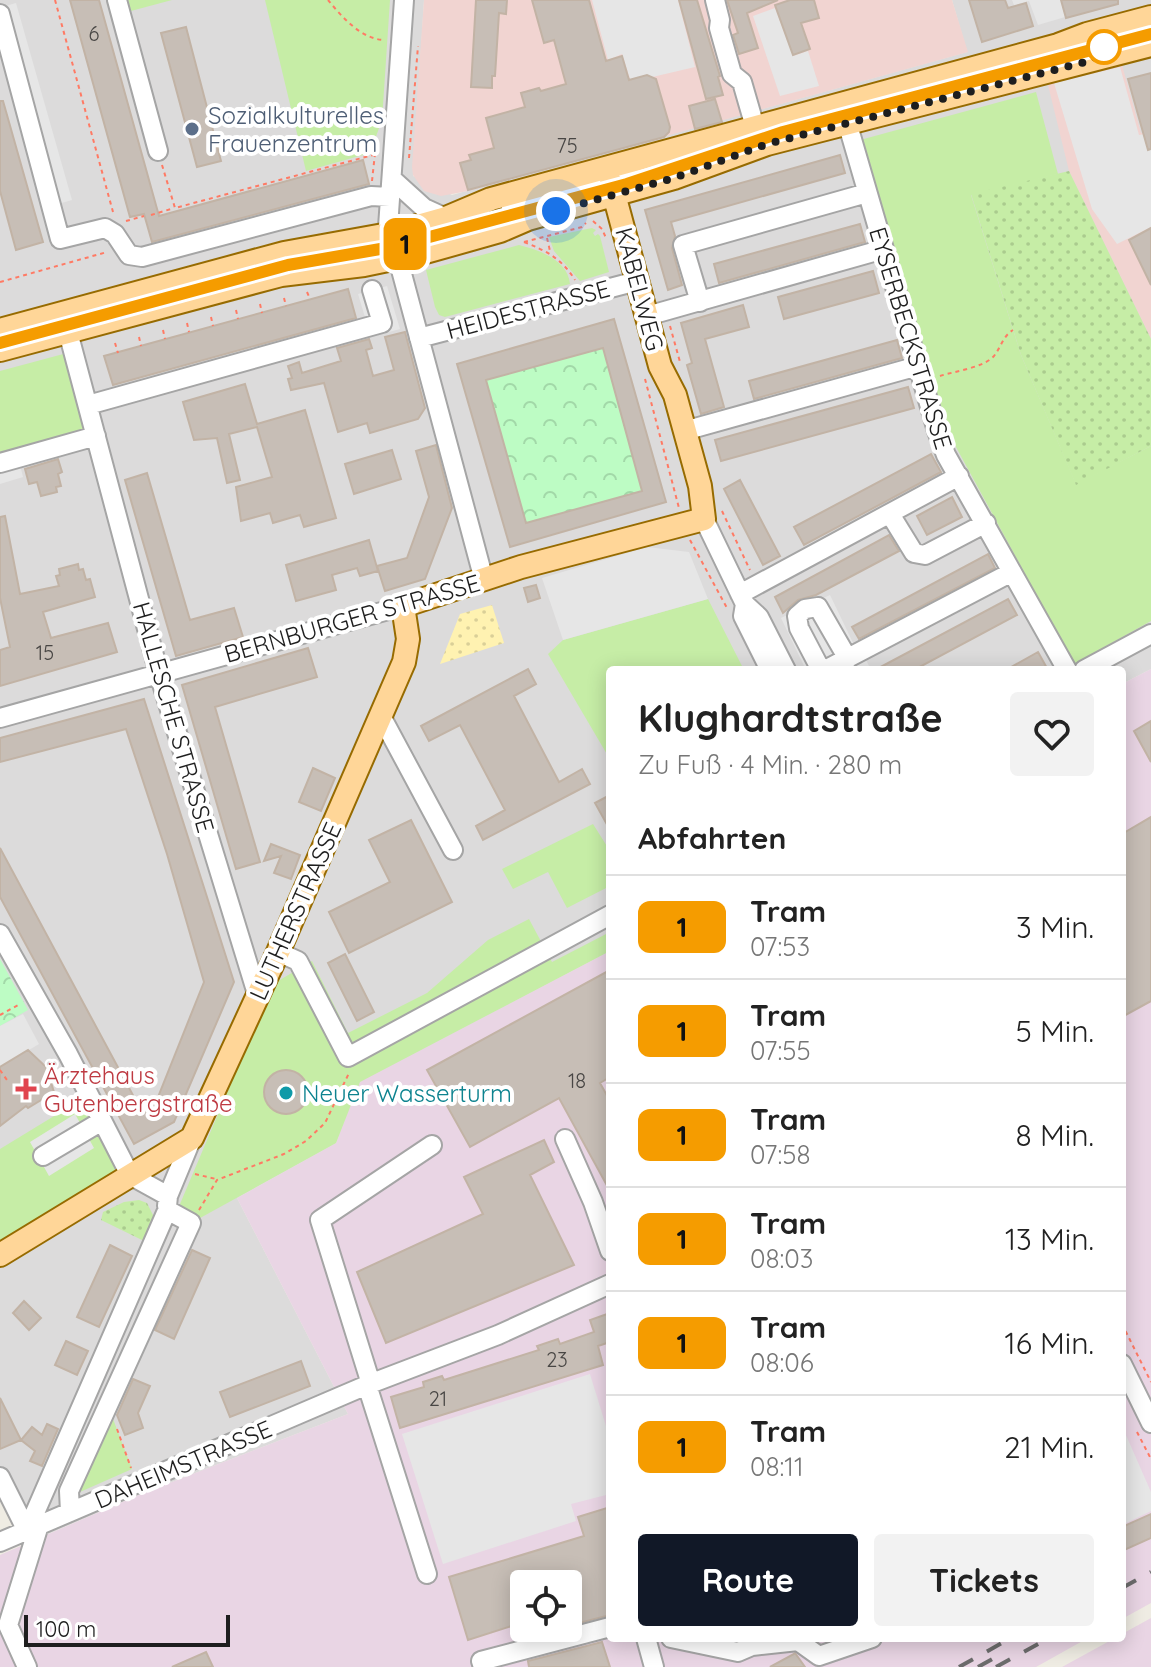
<!DOCTYPE html>
<html lang="de">
<head>
<meta charset="utf-8">
<style>
	:root { --surface:#fff; --page:#f2f2f2; --text:#222; --muted:#767676; --line:#e0e0e0; --accent:#111827 }
	body { margin:0; font-family:Quicksand,sans-serif; background:var(--page); color:var(--text); height:100vh; display:flex; flex-direction:column; font-size:30px; white-space:nowrap }
	* { box-sizing:border-box; margin:0 }
	p { font-size:26px; color:var(--muted) }
	.icon { flex:none; width:44px; height:44px; fill:none; stroke:currentColor; stroke-width:2; stroke-linecap:round; stroke-linejoin:round }
	.map { position:relative; flex:1; overflow:hidden }
	.side { position:absolute; left:606px; top:666px; width:520px; height:976px; display:flex; flex-direction:column; background:var(--surface); border-radius:8px; box-shadow:0 4px 20px #0003 }
	.side>* { flex:none }
	.badge { padding:0 16px; border-radius:12px; font-size:28px; line-height:52px }
	.fabs { position:absolute; left:510px; top:1570px; display:grid; gap:16px }
	.fabs a { display:grid; place-items:center; width:72px; height:72px; border-radius:8px; background:var(--surface); box-shadow:0 4px 20px #0003; font-size:40px }
	.scale { position:absolute; left:24px; bottom:20px; width:206px; box-sizing:border-box; padding-left:8px; border:4px solid #1e1e1e; border-top:0; font-size:22px; line-height:28px; white-space:nowrap; color:#1e1e1e; -webkit-text-stroke:6px #fff; paint-order:stroke }
	.you { position:absolute; width:40px; height:40px; margin:-20px; border:6px solid #fff; border-radius:50%; background:#1a73e8; box-shadow:0 0 0 12px #1a73e833 }
	.map>.badge { position:absolute; translate:-50% -50%; box-shadow:0 0 0 4px #fff }
	h2 { padding:0 32px; font-size:30px; line-height:72px }
	.round { display:grid; place-items:center; flex:none; width:84px; height:84px; border-radius:8px; background:var(--page) }
	.headline { display:flex; align-items:center; justify-content:space-between; height:136px; padding:0 32px }
	h1 { font-size:38px; font-weight:800; line-height:60px }
	.action { display:flex; gap:16px; margin-top:auto; padding:16px 32px }
	.action a { flex:1; height:92px; border-radius:8px; background:var(--accent); color:#fff; font-size:32px; font-weight:800; line-height:92px; text-align:center }
	.action a+a { background:var(--page); color:var(--text) }
	ul { padding:0; list-style:none }
	li { display:flex; align-items:center; gap:24px; height:104px; padding:0 32px; border-top:2px solid var(--line) }
	li div { flex:1 }
	li b { display:block; font-size:30px }
	li em { font-style:normal }
	li .badge { min-width:88px; font-weight:700; text-align:center }
	.map>svg:first-child { display:block }
	.residential { fill:#dcdbdb }
	.commercial { fill:#f1d4d1 }
	.industrial { fill:#e9d5e4; fill-rule:evenodd }
	.grass { fill:#c6eda6 }
	.sand { fill:url(#sand-dots) }
	.park { fill:url(#park-crowns) }
	.garden { fill:url(#garden-dots) }
	.parking { fill:#e6e6e6 }
	.building { fill:#c7beb6; stroke:#c2b3a5; stroke-width:2; fill-rule:evenodd }
	.lines { fill:none; stroke-linecap:round; stroke-linejoin:round }
	.minor-casing { stroke:#a5a5a5; stroke-width:22 }
	.major-casing { stroke:#976b00; stroke-width:26 }
	.path { stroke:#ff7a64; stroke-width:2; stroke-dasharray:4 4; stroke-linecap:butt }
	.minor { stroke:#fff; stroke-width:18 }
	.major { stroke:#ffd698; stroke-width:22 }
	.rail { stroke:#6c6c6c; stroke-width:4; stroke-dasharray:16 16; stroke-linecap:butt }
	.line-casing { stroke:#fff; stroke-width:18 }
	.line { stroke:#f59c00; stroke-width:12 }
	.walk { stroke:#1e1e1e; stroke-width:8; stroke-dasharray:0 14.4 }
	.stop-dot { fill:#fff; stroke:#f59c00; stroke-width:4 }
	.service-dot { fill:#5c6f8a; stroke:#fff; stroke-width:3 }
	.health-dot { fill:#e0444e; stroke:#fff; stroke-width:3 }
	.culture-dot { fill:#0f9aa8; stroke:#fff; stroke-width:3 }
	.labels { text-anchor:middle; dominant-baseline:central; stroke-width:8; stroke-linejoin:round; paint-order:stroke }
	.number-label { font-size:20px; fill:#484644 }
	.service-label { font-size:24px; fill:#4e5e75; stroke:#fff; text-anchor:start }
	.street-label { font-size:24px; fill:#1e1e1e; stroke:#fff }
	.health-label { font-size:24px; fill:#be3a42; stroke:#fff; text-anchor:start }
	.culture-label { font-size:24px; fill:#0d838f; stroke:#fff; text-anchor:start }
</style>
</head>
<body>
<div class="map">
<svg width="1151" height="1667" viewBox="0 0 1151 1667">
	<defs>
		<pattern id="sand-dots" width="8" height="8" patternUnits="userSpaceOnUse" patternTransform="scale(2)"><rect width="8" height="8" fill="#fff2b1"/><path d="M2 2h.1M6 6h.1" fill="none" stroke="#dacf98" stroke-width="1.8" stroke-linecap="round"/></pattern>
		<pattern id="park-crowns" width="20" height="18" patternUnits="userSpaceOnUse" patternTransform="scale(2)"><rect width="20" height="18" fill="#bdfcc4"/><path d="M2 6a3 3 0 1 1 6 0M12 15a3 3 0 1 1 6 0" fill="none" stroke="#a2d8a8"/></pattern>
		<pattern id="garden-dots" width="8" height="8" patternUnits="userSpaceOnUse" patternTransform="scale(2)"><rect width="8" height="8" fill="#c6eda6"/><path d="M2 2h.1M6 6h.1" fill="none" stroke="#aacb8e" stroke-width="1.8" stroke-linecap="round"/></pattern>
	</defs>
	<rect width="100%" height="100%" fill="#efece3"/>
	<!-- residential -->
	<path class="residential" d="M0,0H424L413,176L452,195L967,52L952,0H1151V669L1122,684V670H610V951L360,1082L336,1143L237,1198L348,1414L141,1494L25,1544L0,1494Z"/>
	<!-- commercial -->
	<path class="commercial" d="M424,0H952L968,52L468,191L441,196L424,191L413,175L412,167Z
		M1122,65L1141,133L1151,131V339L1069,171L1048,85Z"/>
	<!-- industrial -->
	<path class="industrial" d="M1151,669V1603L1122,1619V684Z
		M610,951V1638H1088L1036,1667H0V1555L141,1494L348,1414L237,1198L336,1143L359,1082ZM524,1584H568V1628H524Z
		M1151,1618V1667H1062L1115,1638H1122V1634Z"/>
	<!-- grass -->
	<path class="grass" d="M128,0H172L131,11Z
		M265,0H390L382,120L370,153L306,171Z
		M1036,92L1058,174L971,195L1021,355L1076,484L1151,446V621L1074,664L950,436L860,140Z
		M592,228L596,230L593,233L595,236L598,234L600,236L609,272L580,281L554,251L549,237Z
		M519,245C539,250 568,260 570,284L445,317L439,315L435,307L426,270Z
		M67,353L86,431L0,456V371Z
		M708,599L744,670H610L608,756L548,654L563,640Z
		M593,824L610,851V886L567,908L548,872L513,889L502,869Z
		M529,919L552,962L610,932V951L360,1082L336,1143L191,1223L180,1204L273,984L312,961L348,1033L427,993L488,940Z
		M82,1099L124,1172L0,1242V1149Z
		M110,1411L132,1469L80,1492L77,1486Z"/>
	<!-- sand -->
	<path class="sand" d="M492,605L504,643L440,664L460,614Z"/>
	<!-- park -->
	<path class="park" d="M603,348L642,491L526,523L486,380Z
		M0,959L28,1010L0,1026Z"/>
	<!-- garden -->
	<path class="garden" d="M1069,171L1151,339V446L1076,485L1021,355L971,194Z
		M139,1200L147,1203L154,1217L144,1241L101,1220L103,1212L124,1202Z"/>
	<!-- parking -->
	<path class="parking" d="M592,0H678L695,67L631,82L622,54L608,60Z
		M1012,0H1061L1065,17L1038,25L1029,1L1014,5Z
		M16,3L72,200L58,204L2,7Z
		M775,8L793,56L808,51L819,86L780,96L753,16Z
		M1120,67L1139,135L1151,133V227L1117,244L1092,209L1054,83Z
		M387,286L400,329L371,337L358,294Z
		M19,461L23,477L0,484V466Z
		M647,547L689,552L708,599L563,640L542,578Z
		M830,595L856,649L860,648L871,670H806L781,618Z
		M23,1014L39,1044L4,1065L0,1079V1026Z
		M75,1114L94,1148L49,1176L30,1142Z
		M590,1374L610,1439V1494L571,1504L576,1521L443,1564L402,1434Z
		M1122,1426L1151,1492V1511L1122,1525Z"/>
	<!-- building -->
	<path class="building" d="M70,0H99L159,216L363,160L369,184L152,242L144,214L130,217Z
		M476,0H507L506,14L499,13L495,76H492V88L471,87Z
		M532,0H589L606,61L622,56L629,80L647,75L656,79L670,127L669,132L664,137L468,190L460,163L471,160L469,155L494,148L486,118L525,107L521,93L539,88L541,91L566,84L554,40L544,43Z
		M679,0H697L720,76L718,77L723,95L706,99Z
		M727,0H778L747,13L758,48L739,54L733,35L738,33Z
		M790,0H814L819,18L801,23L810,49L793,55L775,5Z
		M969,0H1005L1008,8L1026,3L1033,26L982,42Z
		M1061,0H1118V4L1066,18Z
		M186,27L221,161L197,167L161,33Z
		M1151,73V149L1148,150L1128,79Z
		M715,99L722,122L695,129L689,106Z
		M0,101H3L43,242L16,250L0,191Z
		M840,155L845,173L671,222L675,236L672,248L682,285L668,290L645,210Z
		M860,224L865,242L719,283L714,264Z
		M1151,228V285L1129,240Z
		M873,271L879,293L784,319L778,297Z
		M348,289L356,318L113,385L104,356Z
		M743,305L749,327L705,339L724,407L701,414L687,365L692,363L681,323Z
		M614,319L666,502L510,547L457,364ZM603,348L642,491L526,523L486,380Z
		M405,332L425,408L418,419L370,433L367,423L338,432L324,383L291,390L288,379L292,378L288,366L299,362L302,373L341,361L337,348L369,339L372,348L366,350L373,376L394,370L385,337Z
		M897,340L902,358L754,399L749,381Z
		M245,384L257,424L305,410L336,518L304,527L300,515L273,523L270,513L241,521L236,487L272,477L257,427L229,434L240,480L227,483L217,438L194,440L183,402Z
		M908,387L914,408L721,461L715,440Z
		M436,445L452,508L425,579L385,591L377,566L407,558L429,497L416,451Z
		M392,450L401,479L354,494L345,464Z
		M931,454L941,472L804,545L794,527Z
		M58,459L62,472L58,474L61,486L56,487L57,492L41,496L37,482L29,484L25,469Z
		M147,473L190,620L234,608L243,637L176,656L125,480Z
		M740,480L780,556L763,565L724,489Z
		M952,497L962,517L927,535L917,516Z
		M5,516L20,594L59,586L56,576L60,575L59,569L78,564L79,570L83,569L86,580L90,579L95,597L43,612L51,638L108,623L117,652L0,686V650L10,647L0,598V517Z
		M889,535L899,551L816,595L798,600L783,613L775,597Z
		M369,540L378,571L360,576L357,568L332,575L336,590L296,601L286,565Z
		M988,554L995,568L859,639L852,627Z
		M536,585L540,598L528,602L524,588Z
		M1008,599L1017,615L914,670H875Z
		M308,648L317,677L215,707L260,862L236,869L182,685Z
		M1038,652L1048,670H1006Z
		M528,669L536,684L514,696L559,782L582,769L590,784L483,840L476,826L505,810L460,725L429,741L421,726Z
		M144,699L234,982L174,1122L134,1144L0,897V848L142,1112L156,1102L204,982L167,854L126,729L0,762V738Z
		M1151,721V762L1134,731Z
		M313,768L335,778L321,811L299,802Z
		M610,795V830L595,803Z
		M1151,817V1001L1122,1017V834Z
		M411,820L452,902L349,953L329,912L390,882L369,840Z
		M271,844L300,855L291,879L274,873L281,856L264,861Z
		M345,954L374,1012L357,1021L328,963Z
		M610,970V1077L600,1083L610,1101V1191L559,1098L470,1147L427,1070Z
		M28,1050L46,1067L54,1092L28,1108L26,1106L0,1126V1067Z
		M264 1092a22 22 0 1 1 44 0a22 22 0 1 1-44 0Z
		M544,1140L554,1162L530,1175L574,1265L386,1343L357,1272L483,1214L464,1177Z
		M110,1245L132,1256L99,1327L77,1317Z
		M192,1250L210,1258L174,1339L155,1330Z
		M24,1301L41,1318L29,1330L13,1313Z
		M610,1313V1342L598,1346L603,1365L400,1428L391,1397L424,1387L423,1382L442,1376L444,1380L539,1350L537,1346L558,1339L560,1344L594,1332L590,1320Z
		M66,1341L88,1351L77,1375L55,1365Z
		M301,1361L310,1386L230,1417L220,1392Z
		M133,1379L150,1386L138,1413L143,1428L125,1435L117,1415Z
		M0,1398L21,1440L0,1449Z
		M47,1424L58,1429L42,1466L30,1461L35,1451L21,1440L32,1427L42,1435Z
		M610,1507V1615L568,1626V1584H524V1622L468,1640L449,1577L584,1536L578,1517Z
		M1151,1514V1538L1122,1551V1527Z
		M602,1642L610,1667H529L528,1661Z
		M206,1652L213,1667H172Z
		M795,1653L805,1667H770L794,1654Z"/>
	<g class="lines">
		<defs>
			<path id="minor" d="M117,0L158,151
				M715,0L720,20L719,28L732,74L742,82L755,127
				M0,14L60,239L105,228L115,234L129,255L142,257L371,196L390,197
				M847,122L937,431L946,455L1067,670
				M392,179L424,208L446,218
				M511,208L661,168L728,144
				M391,244L388,227L404,0
				M297,263L392,247L525,212
				M401,270L484,580
				M700,302L683,245L867,193
				M647,316L884,249
				M68,332L159,674L258,997
				M419,338L637,281
				M88,405L382,323L372,290
				M684,431L918,366
				M0,463L96,436
				M890,514L914,553L925,555L986,523
				M704,519L745,604L759,617L786,670
				M740,594L959,476
				M745,604L743,616L770,670
				M821,670L799,628L797,616L805,609L818,607L848,659
				M825,670L1012,572
				M1084,670L1151,634
				M381,716L453,850
				M0,718L403,606
				M0,934L68,1054L130,1175L168,1196
				M278,952L298,961L348,1057L610,915
				M565,1139L593,1202L610,1251
				M43,1156L102,1121
				M167,1206L168,1196L192,1138
				M1122,1364L1151,1423
				M371,1384L320,1220L432,1145
				M367,1385L427,1574
				M0,1477L27,1531
				M27,1531L166,1213L171,1212L191,1223L69,1491L70,1512
				M0,1542L367,1385L498,1335L610,1284
				M646,1638L654,1667
				M671,1638L738,1652L752,1646L798,1641L819,1656L872,1638
				M27,1667L8,1625L39,1525
				M483,1667L481,1661L610,1627"/>
			<path id="major" d="M611,183L660,366L675,395L700,486L704,519
				M0,330L284,253L389,234L446,218L491,199L1058,45L1087,34L1151,17
				M0,350L281,275L364,265L422,253L500,231L528,219L674,178L767,144L1151,45
				M0,1255L192,1138L278,952L404,662L408,639L403,606L521,567L704,519"/>
		</defs>
		<!-- minor casing -->
		<use href="#minor" class="minor-casing"/>
		<!-- major casing -->
		<use href="#major" class="major-casing"/>
		<!-- path -->
		<path class="path" d="M55,0L113,212
			M328,0C342,17 361,39 384,40
			M409,158L418,46
			M162,165L175,208L373,155
			M372,181L376,144
			M151,215L174,208
			M126,221L144,216
			M593,221L602,229L606,238
			M547,238L550,251
			M524,242L582,227L586,223
			M524,242C547,251 562,259 575,280
			M0,282L107,252
			M307,292L310,299
			M284,298L286,306
			M260,304L262,313
			M236,310L238,319
			M211,317L213,326
			M187,323L189,332
			M670,326L680,362
			M163,330L165,339
			M139,337L141,346
			M115,343L118,353
			M940,376C955,371 983,368 994,356C1001,347 1003,336 1013,330
			M645,379L679,508
			M722,511L750,570
			M690,540L727,608
			M0,1015L20,1004
			M0,1070L7,1080
			M195,1174L216,1179
			M199,1210L217,1180L284,1154L306,1141L325,1123L349,1073
			M1122,1324L1151,1382
			M117,1429L131,1468
			M1137,1432L1151,1459"/>
		<!-- minor -->
		<use href="#minor" class="minor"/>
		<!-- major -->
		<use href="#major" class="major"/>
		<!-- rail -->
		<path class="rail" d="M1122,1588L1151,1572
			M959,1667L1011,1638
			M978,1667L1003,1653
			M996,1667L1049,1638"/>
	</g>
	<g class="lines">
		<defs>
			<path id="line" d="M0,343L288,265L392,247L627,184L783,132L1151,34"/>
		</defs>
		<!-- line casing -->
		<use href="#line" class="line-casing"/>
		<!-- line -->
		<use href="#line" class="line"/>
		<!-- walk -->
		<path class="walk" d="M556,211L674,178L767,144L1093,60L1104,47"/>
	</g>
	<!-- markers -->
	<circle class="stop-dot" cx="1104" cy="47" r="16"/>
	<circle class="service-dot" cx="192" cy="129" r="8"/>
	<path class="health-dot" d="M22 1077h8v8h8v8h-8v8h-8v-8h-8v-8h8z"/>
	<circle class="culture-dot" cx="286" cy="1093" r="8"/>
	<g class="labels">
		<!-- number labels -->
		<g class="number-label">
			<text x="94" y="33">6</text>
			<text x="567" y="145">75</text>
			<text x="45" y="652">15</text>
			<text x="577" y="1080">18</text>
			<text x="557" y="1359">23</text>
			<text x="438" y="1398">21</text>
		</g>
		<!-- service labels -->
		<g class="service-label">
			<text x="208" y="115">Sozialkulturelles<tspan x="208" dy="28">Frauenzentrum</tspan></text>
		</g>
		<!-- street labels -->
		<g class="street-label">
			<text transform="translate(640 289) rotate(75)">KABELWEG</text>
			<text transform="translate(528 309) rotate(-15)">HEIDESTRASSE</text>
			<text transform="translate(911 338) rotate(73)">EYSERBECKSTRASSE</text>
			<text transform="translate(352 618) rotate(-16)">BERNBURGER STRASSE</text>
			<text transform="translate(174 717) rotate(74)">HALLESCHE STRASSE</text>
			<text transform="translate(295 911) rotate(-66)">LUTHERSTRASSE</text>
			<text transform="translate(183 1464) rotate(-23)">DAHEIMSTRASSE</text>
		</g>
		<!-- health labels -->
		<g class="health-label">
			<text x="44" y="1075">Ärztehaus<tspan x="44" dy="28">Gutenbergstraße</tspan></text>
		</g>
		<!-- culture labels -->
		<g class="culture-label">
			<text x="302" y="1093">Neuer Wasserturm</text>
		</g>
	</g>
</svg>
<div class="fabs">
<a><svg class="icon" aria-label="locate" viewBox="0 0 24 24"><circle cx="12" cy="12" r="6"/><path d="M12 2v4M12 18v4M2 12h4M18 12h4"/></svg></a>
</div>
<div class="scale">100 m</div>
<div class="you" style="left:556px;top:211px"></div>
<b class="badge" style="left:405px;top:244px;background:#f59c00;color:#111">1</b>
<section class="side">
<div class="headline"><div><h1>Klughardtstraße</h1><p>Zu Fuß · 4 Min. · 280 m</p></div><a class="round"><svg class="icon" aria-label="heart" viewBox="0 0 24 24"><path d="M12 20l-8-8c-3-5 5-10 8-4 3-6 11-1 8 4z"/></svg></a></div>
<h2>Abfahrten</h2>
<ul>
<li><span class="badge" style="background:#f59c00;color:#111">1</span><div><b>Tram</b><p>07:53</p></div><em>3 Min.</em></li>
<li><span class="badge" style="background:#f59c00;color:#111">1</span><div><b>Tram</b><p>07:55</p></div><em>5 Min.</em></li>
<li><span class="badge" style="background:#f59c00;color:#111">1</span><div><b>Tram</b><p>07:58</p></div><em>8 Min.</em></li>
<li><span class="badge" style="background:#f59c00;color:#111">1</span><div><b>Tram</b><p>08:03</p></div><em>13 Min.</em></li>
<li><span class="badge" style="background:#f59c00;color:#111">1</span><div><b>Tram</b><p>08:06</p></div><em>16 Min.</em></li>
<li><span class="badge" style="background:#f59c00;color:#111">1</span><div><b>Tram</b><p>08:11</p></div><em>21 Min.</em></li>
</ul>
<div class="action"><a>Route</a><a>Tickets</a></div>
</section>
</div>
</body>
</html>
